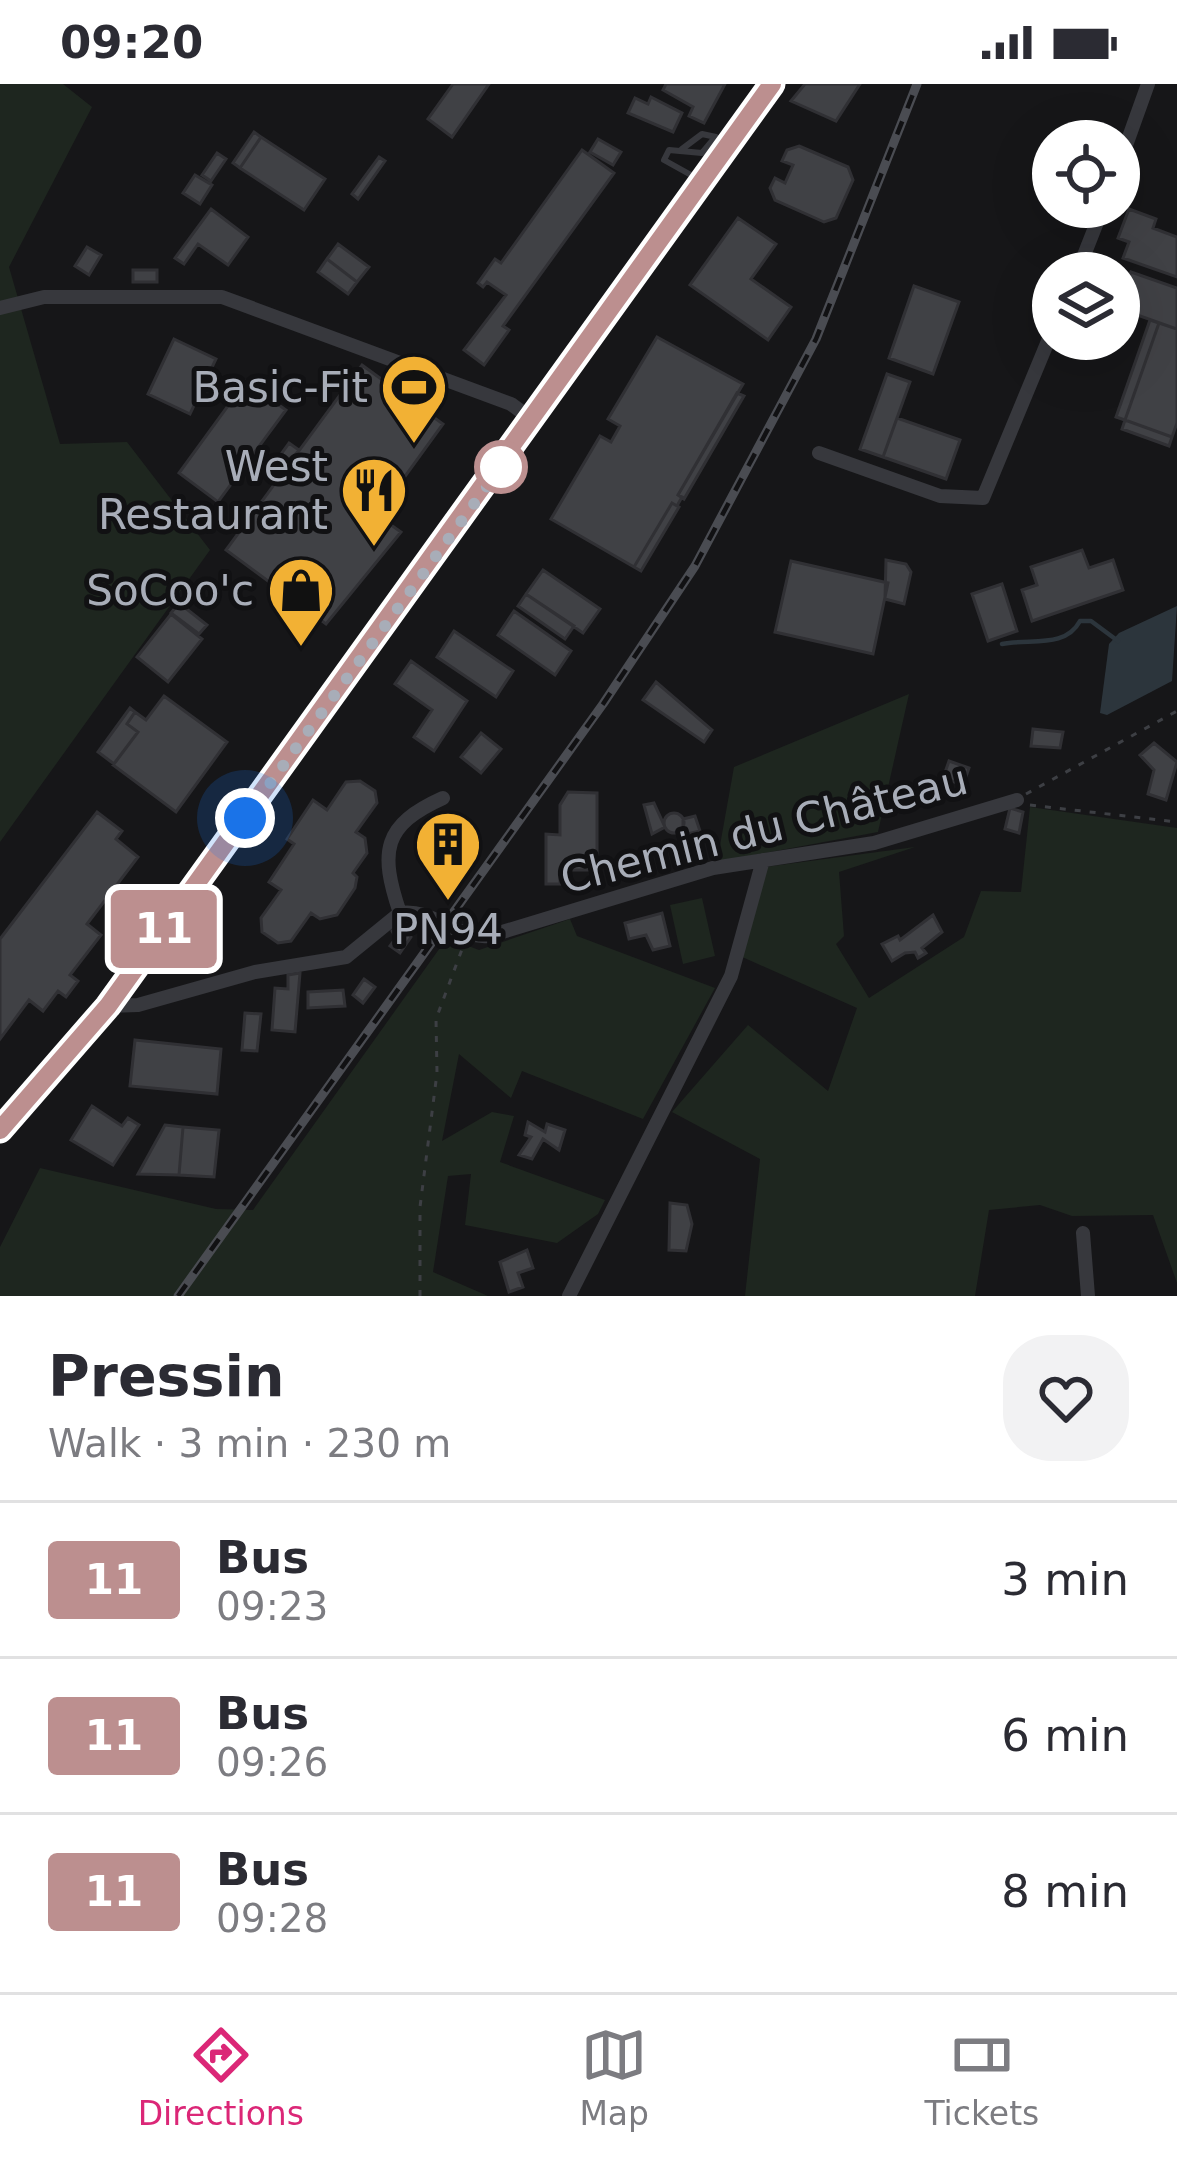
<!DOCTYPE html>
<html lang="en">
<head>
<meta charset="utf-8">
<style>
	:root { --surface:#fff; --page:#f2f2f3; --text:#2b2b33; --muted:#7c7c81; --line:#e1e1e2; --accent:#db2777 }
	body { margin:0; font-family:"DejaVu Sans",sans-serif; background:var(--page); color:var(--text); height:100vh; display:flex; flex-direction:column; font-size:45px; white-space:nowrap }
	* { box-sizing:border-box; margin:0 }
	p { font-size:39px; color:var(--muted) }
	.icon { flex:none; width:66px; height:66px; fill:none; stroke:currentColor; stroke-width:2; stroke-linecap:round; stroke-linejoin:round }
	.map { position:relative; height:1212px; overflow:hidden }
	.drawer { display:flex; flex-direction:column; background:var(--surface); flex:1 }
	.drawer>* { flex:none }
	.badge { padding:0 24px; border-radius:9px; font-size:42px; line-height:78px }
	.controls { position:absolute; left:1032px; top:36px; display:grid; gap:24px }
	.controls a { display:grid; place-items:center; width:108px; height:108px; border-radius:50%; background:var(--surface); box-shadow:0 12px 48px #0002; font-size:60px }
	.you { position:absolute; width:60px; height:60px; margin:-30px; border:9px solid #fff; border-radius:50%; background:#1a73e8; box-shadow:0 0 0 18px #1a73e833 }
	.map>.badge { position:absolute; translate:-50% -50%; box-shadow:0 0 0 6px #fff }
	.round { display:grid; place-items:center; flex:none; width:126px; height:126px; border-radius:48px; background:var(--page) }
	.overview { display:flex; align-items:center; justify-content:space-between; height:204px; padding:0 48px }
	h1 { font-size:57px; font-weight:800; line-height:90px }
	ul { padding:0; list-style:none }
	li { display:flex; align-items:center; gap:36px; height:156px; padding:0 48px; border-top:3px solid var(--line) }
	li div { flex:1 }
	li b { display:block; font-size:45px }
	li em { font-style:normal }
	li .badge { min-width:132px; font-weight:700; text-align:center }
	.status { display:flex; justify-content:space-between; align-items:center; height:84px; padding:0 60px; background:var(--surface); direction:ltr }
	.status svg { height:33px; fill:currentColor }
	.tabs { display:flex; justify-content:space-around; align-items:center; height:168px; border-top:3px solid var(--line); background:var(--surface); font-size:33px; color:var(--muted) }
	.tabs a { display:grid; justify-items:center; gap:6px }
	.tabs .on { color:var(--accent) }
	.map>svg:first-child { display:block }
	.green { fill:#1e261f }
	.water { fill:#2c353c }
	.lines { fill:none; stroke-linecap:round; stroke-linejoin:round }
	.stream { stroke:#2c353c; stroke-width:4.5 }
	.building { fill:#404145; stroke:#303034; stroke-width:3 }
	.path { stroke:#3d3f44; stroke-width:3; stroke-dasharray:6 9; stroke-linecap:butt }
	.service { stroke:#37383d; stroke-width:6 }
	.minor { stroke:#37383d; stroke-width:14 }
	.primary { stroke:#53555c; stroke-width:21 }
	.rail-casing { stroke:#4a4c52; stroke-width:9 }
	.rail { stroke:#111113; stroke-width:4.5; stroke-dasharray:14; stroke-linecap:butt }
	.line-casing { stroke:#fff; stroke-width:27 }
	.line { stroke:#bc8f8f; stroke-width:18 }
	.walk { stroke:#a8adb8; stroke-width:12; stroke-dasharray:0 21.6 }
	.stop-dot { fill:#fff; stroke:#bc8f8f; stroke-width:6 }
	.labels { text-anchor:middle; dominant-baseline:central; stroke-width:10; stroke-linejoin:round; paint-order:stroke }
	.poi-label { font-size:42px; fill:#a8adb8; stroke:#111113; text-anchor:end }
	.street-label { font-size:42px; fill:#a8adb8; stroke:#111113 }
</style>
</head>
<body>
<div class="status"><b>09:20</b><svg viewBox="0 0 49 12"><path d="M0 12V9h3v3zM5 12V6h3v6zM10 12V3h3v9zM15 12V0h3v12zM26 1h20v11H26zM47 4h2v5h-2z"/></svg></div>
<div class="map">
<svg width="1177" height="1212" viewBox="0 0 1177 1212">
	<rect width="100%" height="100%" fill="#161618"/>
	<!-- green -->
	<path class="green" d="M0,0H63L92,23L9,183L60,360L127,358L210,466L0,758Z
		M909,610L878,748L717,778L734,683Z
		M1030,723L1177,744V1199L1153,1131L1072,1132L1040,1121L989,1126L975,1212H745L760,1075L672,1028L748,941L828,1007L857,924L740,872L765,783L915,763L839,788L844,852L836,860L869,914L964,853L981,807L1021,808Z
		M702,814L715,872L683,880L670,821Z
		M570,835L577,852L715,904L643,1035L522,987L511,1014L459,970L442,1057L492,1028L514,1032L500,1078L605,1116L598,1130L557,1159L465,1141L471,1090L448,1092L433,1188L488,1212H0V1163L40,1084L216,1125L253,1126L447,854L479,866Z"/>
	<!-- water -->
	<path class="water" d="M1177,522L1172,597L1107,631L1100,629L1109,560L1119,549Z"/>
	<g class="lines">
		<!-- stream -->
		<path class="stream" d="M1002,560C1030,554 1065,565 1080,537H1091L1118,557"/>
	</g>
	<!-- building -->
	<path class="building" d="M453,0H489L452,53L428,35Z
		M666,0H725L704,39L689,32L693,23L663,6Z
		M805,0H860L836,37L791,17Z
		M651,13L682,29L673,48L628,29L635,14L648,20Z
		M254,48L261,53L240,84L233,79Z
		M261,53L325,95L304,126L240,84Z
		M598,55L621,68L613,81L590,68Z
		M799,62L848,83L853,96L836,134L824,138L775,116L770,104L775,94L785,99L793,81L782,77L787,66Z
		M582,66L614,89L503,242L509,246L484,281L464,266L506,211L487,198L483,203L478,199L495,175L501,179Z
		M217,69L226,75L211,97L202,91Z
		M379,73L385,77L358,115L352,110Z
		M195,91L212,101L200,120L183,109Z
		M211,125L248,153L228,181L198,160L184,180L175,174Z
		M1129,125L1156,135L1153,144L1177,153V193L1123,174L1129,158L1118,154Z
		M738,134L776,160L751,195L791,223L768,256L690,201Z
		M338,160L369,183L357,198L327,175Z
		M87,163L101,171L89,191L75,182Z
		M327,175L357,198L348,210L318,188Z
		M133,186H157V198H133Z
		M1131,188L1177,204V245L1126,227L1132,212L1123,208Z
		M914,202L959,218L933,290L889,274Z
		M1150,236L1159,239L1125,336L1116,333Z
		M1159,239L1177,245V339L1172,353L1125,336Z
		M657,253L743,300L678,411L682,413L677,422L672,419L634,483L551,435L600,352L611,358L620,342L608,335Z
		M174,255L216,275L190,330L148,310Z
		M362,281L443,340L377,431L401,448L326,540L226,466Z
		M887,290L910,298L883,373L860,365Z
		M246,297L286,326L218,418L179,389Z
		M737,309L744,312L684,415L678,411Z
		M897,334L960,356L946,395L883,373Z
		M1125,336L1172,353L1169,362L1122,345Z
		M289,359L299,366L280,391L271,384Z
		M672,419L679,423L641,487L634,483Z
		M1082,466L1089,484L1113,476L1123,506L1032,537L1022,506L1037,501L1031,483Z
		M886,476L906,480L911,488L904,520L885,515Z
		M791,477L888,499L873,570L775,548Z
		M543,486L600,525L583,549L526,510Z
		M1002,500L1017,547L988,557L972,510Z
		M526,510L574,542L565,555L518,522Z
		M179,519L207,541L199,550L171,529Z
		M514,527L571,567L555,591L498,551Z
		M171,530L202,555L168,598L137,573Z
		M454,547L513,587L496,613L437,573Z
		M411,577L467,617L434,667L414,653L432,626L395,600Z
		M656,598L712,646L704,658L643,616Z
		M164,612L227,658L176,728L113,681L138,648L127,640L135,628L146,636Z
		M130,624L135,628L127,640L138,648L114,680L98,668Z
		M1033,645L1063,648L1060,664L1031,662Z
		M481,649L501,665L481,689L461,673Z
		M1154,659L1177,678L1166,716L1148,710L1154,686L1140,671Z
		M949,677L969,684L963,701L943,694Z
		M360,697L375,707L377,719L356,748L365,754L367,769L353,789L357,793L355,804L337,831L320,835L311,829L291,857L278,859L262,848L261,834L281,806L269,798L294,760L287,755L313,716L327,726L346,698Z
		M568,708L597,709V786H560V800H546V750L560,751V721Z
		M654,719L665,743L652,750L644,721Z
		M1010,724L1023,728L1019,749L1005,745Z
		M97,728L122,747L116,755L138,773L87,840L101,851L70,891L78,897L66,913L58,907L43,927L29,916L0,955V855Z
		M664 739a10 10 0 1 1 20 0a10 10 0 1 1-20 0Z
		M695,732L700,747L683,751V735Z
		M662,829L670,862L653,866L646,851L629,855L625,839Z
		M933,831L942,848L922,864L926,869L918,874L915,868L905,869L892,877L882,860L898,852L900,856Z
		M402,837L411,853L400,869L390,862L396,854L392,847Z
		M300,889L295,948L272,946L275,904L288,905V891Z
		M364,895L375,903L363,919L353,911Z
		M343,906L345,922L308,924V908Z
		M245,929L261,930L257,967L242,966Z
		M135,956L221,965L217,1010L130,1002Z
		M92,1022L122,1042L128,1034L139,1041L113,1081L71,1056Z
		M528,1038L545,1048L547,1040L565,1046L559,1066L543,1055L532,1075L519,1071L531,1053L525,1051Z
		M165,1041L183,1043L179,1091L138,1090Z
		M183,1043L219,1046L214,1093L179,1091Z
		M670,1119L687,1121L692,1140L686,1167L669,1166Z
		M527,1166L533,1184L518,1189L523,1203L509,1208L500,1178Z"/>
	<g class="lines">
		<!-- path -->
		<path class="path" d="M1026,710L1177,627
			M1030,721L1177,738
			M420,1212V1123L437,989L436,935L464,860"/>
		<!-- service -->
		<path class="service" d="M682,65L702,50L716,53
			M700,96L664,76L669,66L702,69L712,57L727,58"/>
		<!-- minor -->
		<path class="minor" d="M1119,81L1148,0
			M1077,189L1103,123
			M0,224L44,213H222L511,320L534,337
			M819,369L940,412L983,414L1053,245
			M400,829C379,767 383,741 443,714
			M108,922L138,921L255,888L346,873L400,829C433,824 455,855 489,852L713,784L874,759L1017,716
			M1083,1149L1088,1212
			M569,1212L731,892L763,776"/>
		<!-- primary -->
		<path class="primary" d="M0,1046L108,922L772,0"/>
		<defs>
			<path id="rail" d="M178,1212L603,620L695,482L816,255L917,0"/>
		</defs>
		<!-- rail casing -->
		<use href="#rail" class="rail-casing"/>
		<!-- rail -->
		<use href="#rail" class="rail"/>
	</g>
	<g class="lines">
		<defs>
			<path id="line" d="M0,1046L108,922L772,0"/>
		</defs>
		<!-- line casing -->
		<use href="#line" class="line-casing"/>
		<!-- line -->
		<use href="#line" class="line"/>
		<!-- walk -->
		<path class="walk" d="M245,734L501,383"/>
	</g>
	<!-- icons -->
	<defs>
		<symbol id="stadium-pin" viewBox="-11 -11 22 30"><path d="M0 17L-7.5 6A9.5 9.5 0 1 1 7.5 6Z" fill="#f2b134" stroke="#111113"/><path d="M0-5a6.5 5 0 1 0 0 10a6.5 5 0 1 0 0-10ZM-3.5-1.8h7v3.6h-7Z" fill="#111"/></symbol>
		<symbol id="restaurant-pin" viewBox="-11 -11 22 30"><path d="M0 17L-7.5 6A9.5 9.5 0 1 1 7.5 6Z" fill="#f2b134" stroke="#111113"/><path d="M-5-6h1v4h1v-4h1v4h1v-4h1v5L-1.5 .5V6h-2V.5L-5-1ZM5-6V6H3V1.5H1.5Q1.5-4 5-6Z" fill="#111"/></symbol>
		<symbol id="shop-pin" viewBox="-11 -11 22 30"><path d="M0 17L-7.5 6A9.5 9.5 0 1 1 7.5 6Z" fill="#f2b134" stroke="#111113"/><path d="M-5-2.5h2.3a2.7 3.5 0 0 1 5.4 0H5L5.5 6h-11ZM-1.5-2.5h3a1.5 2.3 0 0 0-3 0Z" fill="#111"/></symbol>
		<symbol id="building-pin" viewBox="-11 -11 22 30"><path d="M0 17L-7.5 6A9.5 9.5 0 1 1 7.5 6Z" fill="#f2b134" stroke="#111113"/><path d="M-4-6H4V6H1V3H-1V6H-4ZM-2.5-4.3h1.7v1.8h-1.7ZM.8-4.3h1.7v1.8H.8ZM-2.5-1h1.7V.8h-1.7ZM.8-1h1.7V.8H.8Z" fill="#111"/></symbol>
	</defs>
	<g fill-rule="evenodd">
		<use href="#stadium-pin" x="376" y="265" width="76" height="104"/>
		<use href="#restaurant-pin" x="336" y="368" width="76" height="104"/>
		<use href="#shop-pin" x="263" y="468" width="76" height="104"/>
		<use href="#building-pin" x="410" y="722" width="76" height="104"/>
	</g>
	<!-- markers -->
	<circle class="stop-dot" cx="501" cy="383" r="24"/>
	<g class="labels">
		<!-- poi labels -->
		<g class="poi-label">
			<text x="368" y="303">Basic-Fit</text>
			<text x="328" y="382">West<tspan x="328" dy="48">Restaurant</tspan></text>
			<text x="254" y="506">SoCoo'c</text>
			<text x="448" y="845" text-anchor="middle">PN94</text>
		</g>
		<!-- street labels -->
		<g class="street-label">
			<text transform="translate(764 745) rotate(-14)">Chemin du Château</text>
		</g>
	</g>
</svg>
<div class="controls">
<a><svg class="icon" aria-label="locate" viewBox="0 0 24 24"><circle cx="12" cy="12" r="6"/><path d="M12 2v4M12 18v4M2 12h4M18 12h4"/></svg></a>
<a><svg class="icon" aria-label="layers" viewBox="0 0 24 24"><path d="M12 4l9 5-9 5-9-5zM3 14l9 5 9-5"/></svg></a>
</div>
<div class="you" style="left:245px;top:734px"></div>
<b class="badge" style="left:164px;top:845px;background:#bc8f8f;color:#fff">11</b>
</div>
<section class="drawer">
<div class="overview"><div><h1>Pressin</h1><p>Walk · 3 min · 230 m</p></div><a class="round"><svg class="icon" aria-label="heart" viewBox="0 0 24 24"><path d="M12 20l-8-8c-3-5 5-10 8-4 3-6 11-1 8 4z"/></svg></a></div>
<ul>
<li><span class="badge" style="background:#bc8f8f;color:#fff">11</span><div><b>Bus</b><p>09:23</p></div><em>3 min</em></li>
<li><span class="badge" style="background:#bc8f8f;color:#fff">11</span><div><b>Bus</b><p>09:26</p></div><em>6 min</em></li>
<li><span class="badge" style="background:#bc8f8f;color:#fff">11</span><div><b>Bus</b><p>09:28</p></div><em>8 min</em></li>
</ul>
</section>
<nav class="tabs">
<a class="on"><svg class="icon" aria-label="directions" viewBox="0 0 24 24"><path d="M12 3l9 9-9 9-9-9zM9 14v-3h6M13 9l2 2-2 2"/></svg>Directions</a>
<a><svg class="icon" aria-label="map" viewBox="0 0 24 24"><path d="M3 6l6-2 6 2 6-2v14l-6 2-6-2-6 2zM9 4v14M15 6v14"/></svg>Map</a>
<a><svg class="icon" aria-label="tickets" viewBox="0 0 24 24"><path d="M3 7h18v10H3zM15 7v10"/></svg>Tickets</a>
</nav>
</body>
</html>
